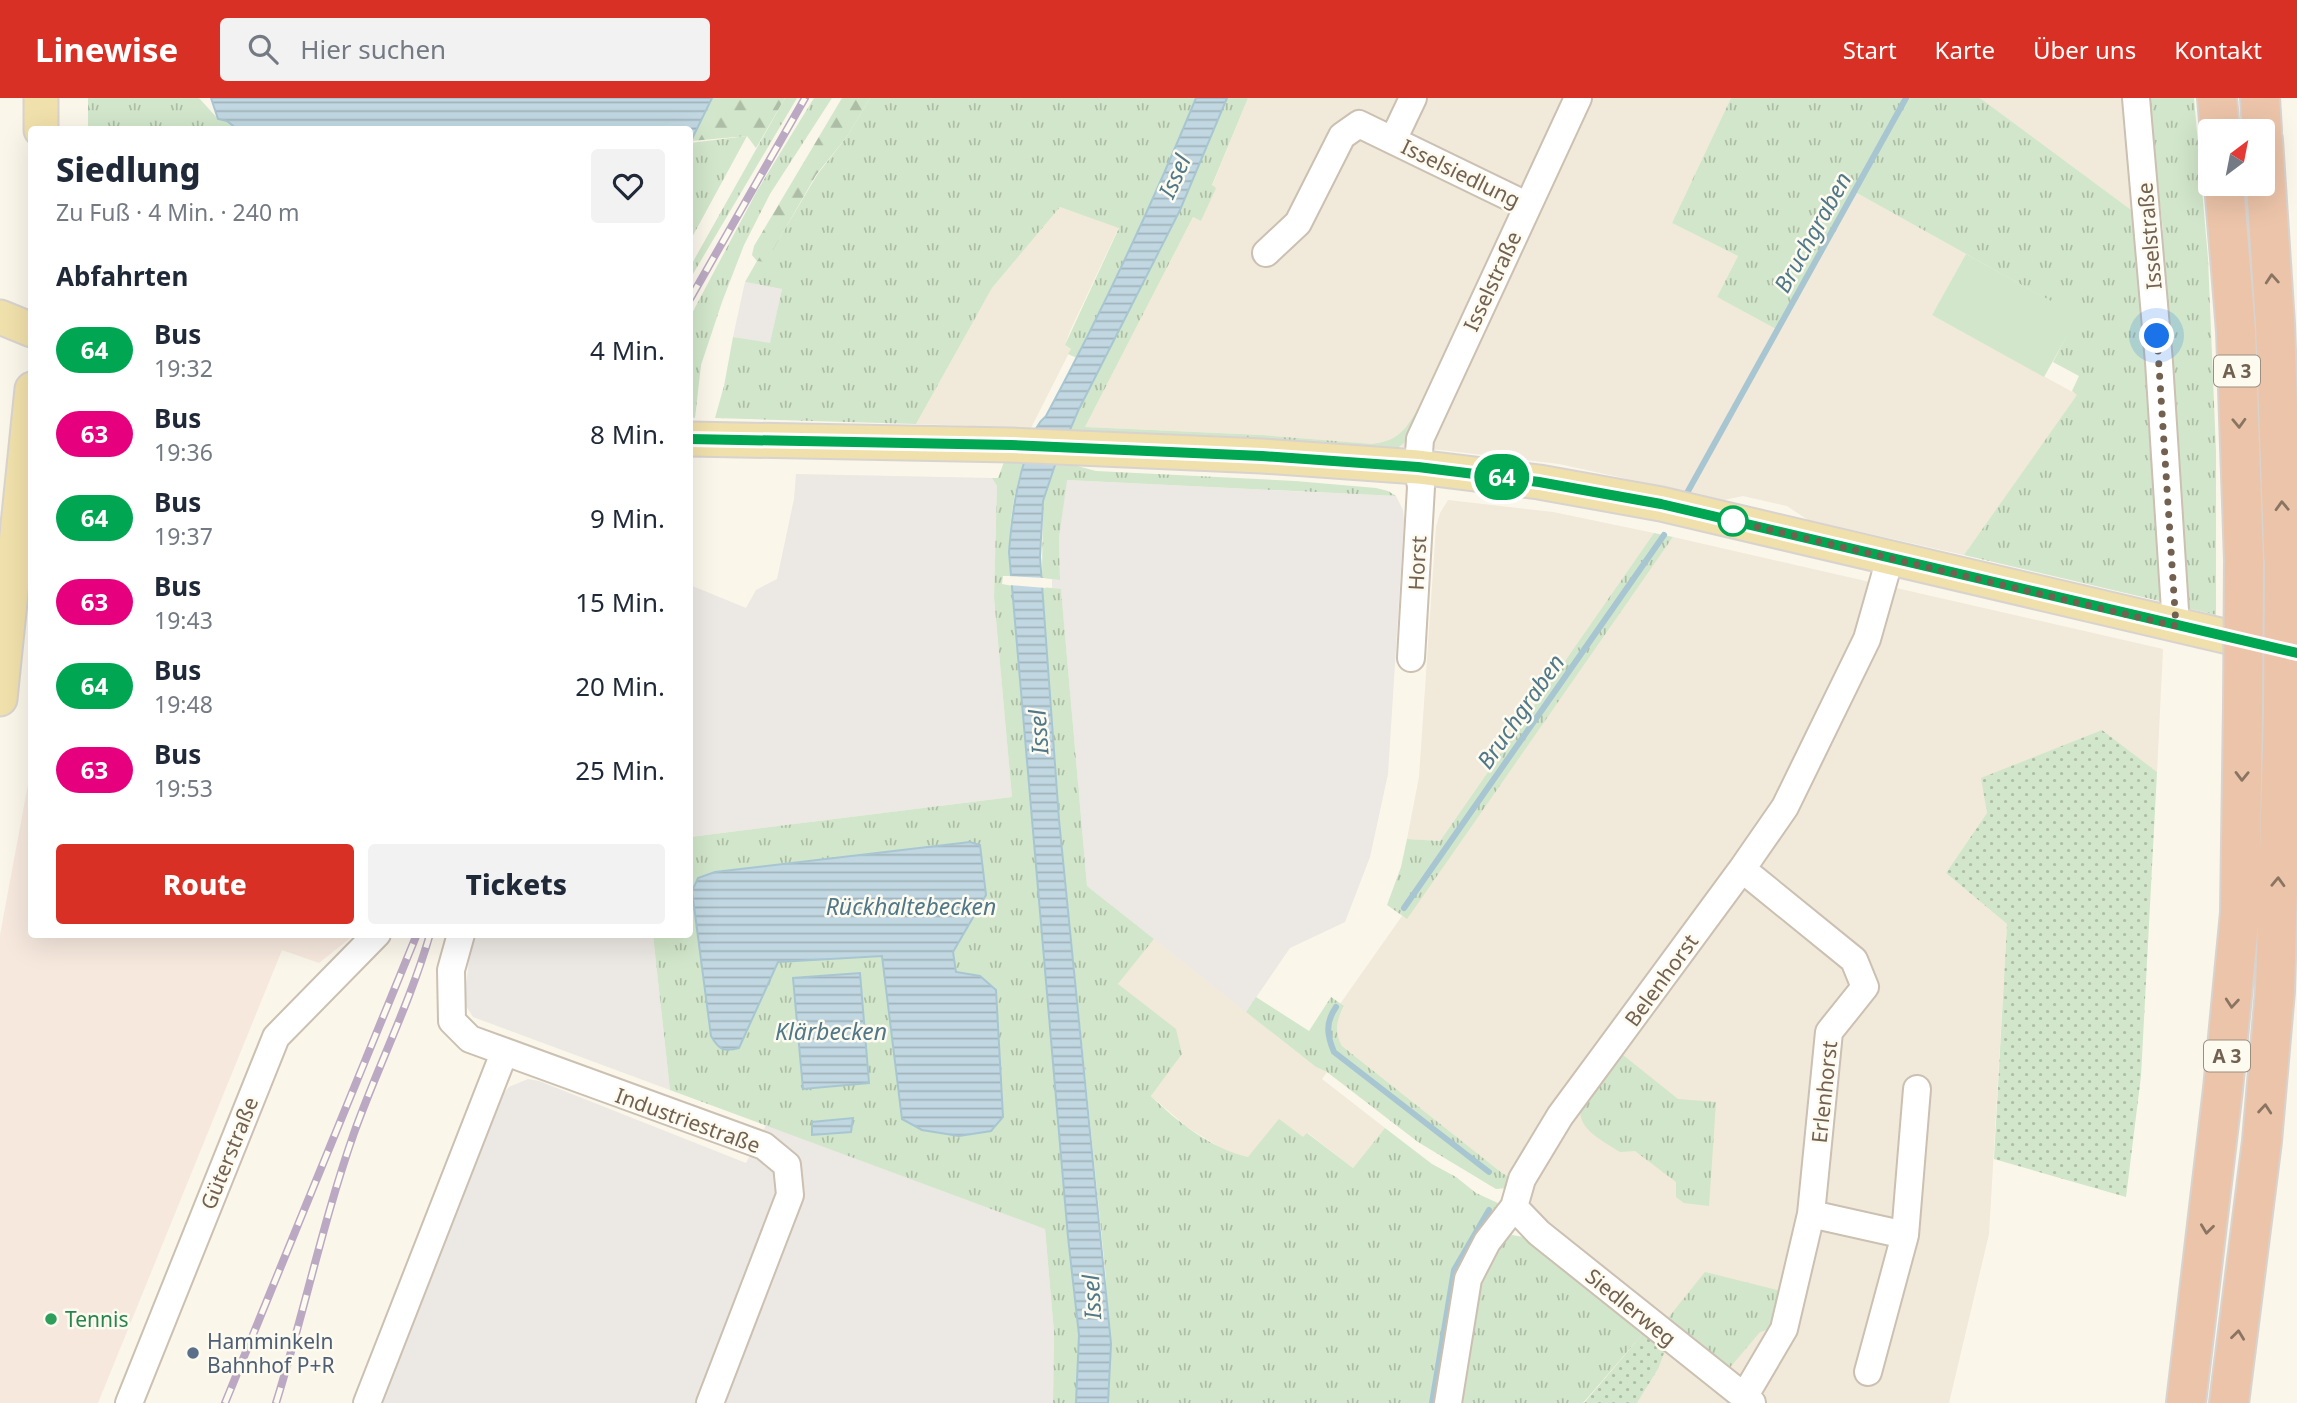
<!DOCTYPE html>
<html lang="de">
<head>
<meta charset="utf-8">
<style>
	:root { --surface:#fff; --page:#f2f2f3; --text:#1f2937; --muted:#747a83; --accent:#d93025 }
	body { margin:0; font-family:"Noto Sans",sans-serif; background:var(--page); color:var(--text); height:100vh; display:flex; flex-direction:column; font-size:26px; white-space:nowrap }
	* { box-sizing:border-box; margin:0 }
	p { font-size:23px; color:var(--muted) }
	.icon { flex:none; width:38px; height:38px; fill:none; stroke:currentColor; stroke-width:2; stroke-linecap:round; stroke-linejoin:round }
	.map { position:relative; flex:1; overflow:hidden }
	.drawer { position:absolute; left:28px; top:28px; width:665px; height:812px; display:flex; flex-direction:column; background:var(--surface); border-radius:7px; box-shadow:0 7px 28px #0002 }
	.drawer>* { flex:none }
	.badge { padding:0 14px; border-radius:23px; font-size:24px; line-height:46px }
	.needle { width:46px; rotate:32deg }
	.buttons { position:absolute; left:2198px; top:21px; display:grid; gap:14px }
	.buttons a { display:grid; place-items:center; width:77px; height:77px; border-radius:7px; background:var(--surface); box-shadow:0 7px 28px #0002; font-size:35px }
	.you { position:absolute; width:35px; height:35px; margin:-18px; border:5px solid #fff; border-radius:50%; background:#1a73e8; box-shadow:0 0 0 10px #1a73e833 }
	.map>.badge { position:absolute; translate:-50% -50%; box-shadow:0 0 0 4px #fff }
	h2 { padding:0 28px; font-size:26px; line-height:63px }
	.round { display:grid; place-items:center; flex:none; width:74px; height:74px; border-radius:7px; background:var(--page) }
	.head { display:flex; align-items:center; justify-content:space-between; height:119px; padding:0 28px }
	h1 { font-size:33px; font-weight:800; line-height:52px }
	.button { display:flex; gap:14px; margin-top:auto; padding:14px 28px }
	.button a { flex:1; height:80px; border-radius:7px; background:var(--accent); color:#fff; font-size:28px; font-weight:800; line-height:80px; text-align:center }
	.button a+a { background:var(--page); color:var(--text) }
	ul { padding:0; list-style:none }
	li { display:flex; align-items:center; gap:21px; height:84px; padding:0 28px }
	li div { flex:1 }
	li b { display:block; font-size:26px }
	li em { font-style:normal }
	li .badge { min-width:77px; font-weight:700; text-align:center }
	header { display:flex; align-items:center; gap:42px; box-sizing:border-box; height:98px; padding:0 35px; background:var(--accent); color:#fff }
	header strong { font-size:33px }
	nav { display:flex; gap:38px; margin-inline-start:auto; font-size:24px }
	.search { width:490px; height:63px; background:var(--page); display:flex; align-items:center; gap:18px; box-sizing:border-box; padding:0 24px; border-radius:7px; color:var(--muted); font-size:26px }
	.map>svg:first-child { display:block }
	.residential { fill:#f1e9d9 }
	.commercial { fill:#f6e8dd }
	.industrial { fill:#ece8e3 }
	.grass { fill:url(#grass-tufts); fill-rule:evenodd }
	.forest { fill:url(#forest-firs) }
	.garden { fill:url(#garden-dots) }
	.pitch { fill:#d1e6ca }
	.water { fill:url(#water-rules); stroke:#a8c6d2; stroke-width:2 }
	.pier { fill:#faf6ea }
	.lines { fill:none; stroke-linecap:round; stroke-linejoin:round }
	.stream { stroke:#a8c6d2; stroke-width:6 }
	.minor-casing { stroke:#cbc0b1; stroke-width:30 }
	.major-casing { stroke:#d8d3ce; stroke-width:37 }
	.highway-casing { stroke:#d8d3ce; stroke-width:42 }
	.minor { stroke:#fff; stroke-width:26 }
	.major { stroke:#f0e0ab; stroke-width:33 }
	.highway { stroke:#ecc4a9; stroke-width:38 }
	.rail-casing { stroke:#bba9c3; stroke-width:8 }
	.rail { stroke:#fdfaf0; stroke-width:5; stroke-dasharray:16; stroke-linecap:butt }
	.highway-bridge-casing { stroke:#d8d3ce; stroke-width:42; stroke-linecap:butt }
	.highway-bridge { stroke:#ecc4a9; stroke-width:38 }
	.oneway { stroke:#8a7562 }
	.line-casing { stroke:#fff; stroke-width:16 }
	.line { stroke:#00a651; stroke-width:10 }
	.walk { stroke:#726150; stroke-width:7; stroke-dasharray:0 12.6 }
	.stop-dot { fill:#fff; stroke:#00a651; stroke-width:3.5 }
	.leisure-dot { fill:#2e9e5b; stroke:#fdfaf0; stroke-width:2.5 }
	.service-dot { fill:#5c6f8a; stroke:#fdfaf0; stroke-width:2.5 }
	.labels { text-anchor:middle; dominant-baseline:central; stroke-width:5; stroke-linejoin:round; paint-order:stroke }
	.shield { fill:#fdfaf0; stroke:#9c8f80; stroke-width:2 }
	.shield-label { font-size:19px; font-weight:bold; fill:#726150 }
	.street-label { font-size:21px; fill:#726150; stroke:#fdfaf0 }
	.leisure-label { font-size:21px; fill:#27864d; stroke:#fdfaf0; text-anchor:start }
	.service-label { font-size:21px; fill:#4e5e75; stroke:#fdfaf0; text-anchor:start }
	.water-label { font-size:23px; font-style:italic; fill:#507889; stroke:#fdfaf0 }
</style>
</head>
<body>
<header>
<strong>Linewise</strong>
<div class="search"><svg class="icon" aria-label="search" viewBox="0 0 24 24"><circle cx="10" cy="10" r="6"/><path d="M15 15l6 6"/></svg>Hier suchen</div>
<nav><a>Start</a><a>Karte</a><a>Über uns</a><a>Kontakt</a></nav>
</header>
<div class="map">
<svg width="2297" height="1305" viewBox="0 0 2297 1305">
	<defs>
		<pattern id="grass-tufts" width="24" height="20" patternUnits="userSpaceOnUse" patternTransform="scale(1.75)"><rect width="24" height="20" fill="#d1e6ca"/><path d="M3 7l-1-3M5 7V3M7 7l1-3M15 17l-1-3M17 17v-4M19 17l1-3" fill="none" stroke="#aebea6"/></pattern>
		<pattern id="forest-firs" width="22" height="20" patternUnits="userSpaceOnUse" patternTransform="scale(1.75)"><rect width="22" height="20" fill="#d1e6ca"/><path d="M5 1l3.5 6h-7zM16 11l3.5 6h-7z" fill="#aebea6"/></pattern>
		<pattern id="garden-dots" width="8" height="8" patternUnits="userSpaceOnUse" patternTransform="scale(1.75)"><rect width="8" height="8" fill="#d1e6ca"/><path d="M2 2h.1M6 6h.1" fill="none" stroke="#aebea6" stroke-width="1.8" stroke-linecap="round"/></pattern>
		<pattern id="water-rules" width="6" height="5" patternUnits="userSpaceOnUse" patternTransform="scale(1.75)"><rect width="6" height="5" fill="#c1d8e2"/><path d="M0 2.5h6" fill="none" stroke="#a1b3ba"/></pattern>
	</defs>
	<rect width="100%" height="100%" fill="#faf6ea"/>
	<!-- residential -->
	<path class="residential" d="M1248,0H1731L1672,125L1738,158L1717,199L1780,232L1857,95L1966,156L1932,217L2078,297L1964,457L1808,422L1787,408L1743,398L1724,402L1559,366L1441,352L1262,337L1085,329L1193,119L1201,123L1215,90L1212,88Z
		M1980,0H2131L2138,117Z
		M1060,109L1119,129L1070,233L1065,247L1071,251L1031,330L916,326L992,190Z
		M1448,402L1553,414L1654,435L1440,743L1407,741L1419,679L1436,429L1440,415Z
		M1673,439L2163,551L2157,674L2102,632L1982,680L1987,715L1946,775L2007,826L1989,1136L1949,1305H1637L1658,1271L1540,1126L1513,1081L1502,1075L1342,948L1335,935L1338,921L1344,909L1340,906L1402,818L1407,820Z
		M1154,841L1316,969L1327,974L1322,981L1385,1030L1353,1070L1308,1035L1304,1040L1248,1059L1229,1055L1187,1029L1151,998L1182,956L1118,886Z"/>
	<!-- commercial -->
	<path class="commercial" d="M31,670L32,836L354,837L319,865L282,852L98,1305H0V837Z"/>
	<!-- industrial -->
	<path class="industrial" d="M745,184L782,191L770,246L733,239Z
		M796,376L992,380L997,388L994,499L1012,699L690,739V487L746,510L756,492L777,481L794,401Z
		M1066,382L1396,398L1403,412L1404,423L1388,676L1370,759L1345,824L1290,850L1246,914L1087,788L1061,492L1052,490V481L1060,482L1059,440Z
		M472,837H653L670,992L473,919L464,905Z
		M528,981L539,983L746,1065L766,1027L1045,1131L1054,1234L1053,1305H378L503,996L509,989Z"/>
	<!-- grass -->
	<path class="grass" d="M88,0H199L218,21L227,23L237,31H88Z
		M785,0H797L690,181V169Z
		M814,0H832L770,96L744,147L722,204L701,267L695,320L690,319V219L757,93Z
		M870,0H1196L1156,97L1077,260L1068,256L1071,251L1065,247L1119,130L1060,109L992,190L916,326L715,320L724,288L733,239L770,245L782,191L745,184L757,163H766L817,77L848,37Z
		M1227,0H1248L1212,87L1216,90L1201,123L1193,119L1085,329L1262,337L1372,346C1402,343 1408,327 1422,304L1405,344L1394,353L1069,332L1180,112Z
		M1731,0H1980L2138,117L2168,505L1964,457L2077,297L2072,293L2079,278L2053,264L2077,218L1857,95L1780,233L1717,199L1738,158L1672,125Z
		M2148,0H2194L2208,160L2216,354V517L2182,509L2156,134L2163,132Z
		M747,38L690,143V45Z
		M1004,364L1024,365C1011,401 1007,440 1011,478H1003L1002,486L1013,488L1014,499L1068,1139L1079,1237L1076,1305H1053L1054,1234L1045,1131L670,992L653,837L690,836V739L1012,699L994,499L997,388L992,380H998ZM969,744L986,797L953,854L956,875L980,878L902,1021L882,858L778,864L739,950L698,781L715,774Z
		M1054,367L1077,368L1096,373L1295,383L1376,390L1388,393L1396,398L1067,382L1059,440L1060,482L1042,480L1043,403Z
		M1654,435L1673,439L1407,821L1387,807L1401,769L1407,741L1440,743Z
		M1042,489L1061,491L1087,788L1154,841L1118,886L1176,931L1182,956L1151,998C1177,1024 1212,1051 1248,1059L1279,1021L1303,1039L1307,1035L1353,1070L1385,1030L1432,1066L1456,1079L1476,1095L1500,1106L1440,1305H1108L1106,1180L1059,722Z
		M1256,899L1309,933L1331,899L1344,908C1336,924 1334,933 1342,948L1502,1075L1513,1081L1507,1090L1496,1091L1418,1044L1327,974L1316,969L1246,914Z
		M1623,957L1678,1001L1716,1004L1709,1108L1684,1105L1676,1099V1084L1635,1053L1620,1054C1605,1044 1576,1031 1581,1010Z
		M1512,1137L1534,1141L1647,1231L1583,1305H1453L1469,1200L1492,1149Z
		M1705,1174L1785,1194L1777,1229L1760,1234L1727,1273L1664,1225Z"/>
	<!-- forest -->
	<path class="forest" d="M712,0H785L756,50L747,38L691,43Z
		M842,0H870L848,37L816,77L766,164L757,163L752,157L754,148Z"/>
	<!-- garden -->
	<path class="garden" d="M2102,632L2157,674L2141,978L2126,1099L1994,1061L2007,826L1946,775L1987,715L1981,680Z
		M1647,1231L1667,1247L1658,1271L1637,1305H1584Z"/>
	<!-- pitch -->
	<path class="pitch" d="M1966,156L2078,218L2044,279L1932,217Z"/>
	<!-- water -->
	<path class="water" d="M211,0H712L690,45V32L237,31L227,23L218,21Z
		M1196,0H1227L1180,112L1078,313L1055,367L1043,403L1040,459L1059,722L1111,1246L1108,1305H1076L1079,1237L1068,1139L1009,454C1012,417 1016,387 1028,352C1033,339 1035,327 1046,318C1102,214 1151,109 1196,0Z
		M970,744L980,747L986,797L953,854L956,874L980,878L996,892L1003,1019L991,1033L959,1038L922,1032L902,1021L882,858L778,864L739,950C724,954 719,952 711,938L692,793L698,780L715,774Z
		M860,875L869,985L803,991L793,880Z
		M853,1020L851,1034L812,1037V1024Z"/>
	<!-- pier -->
	<path class="pier" d="M1008,478L1045,480L1046,490L1009,487Z"/>
	<g class="lines">
		<!-- stream -->
		<path class="stream" d="M1687,395L1906,0
			M1404,810L1664,437
			M1336,909C1325,925 1327,937 1334,954L1489,1074
			M1432,1305L1454,1172L1489,1112"/>
		<defs>
			<path id="minor" d="M2136,0L2159,264L2176,528
				M1393,42L1413,0
				M1266,155L1298,125L1342,38L1359,26L1528,108
				M1411,560L1421,389L1418,369L1420,341L1578,0
				M1742,771L1854,862L1865,889L1829,934L1811,1116L1784,1231L1744,1299
				M461,836L451,872L452,923L470,941L764,1048L787,1067L790,1097L710,1305
				M1514,1109L1539,1135L1752,1305
				M1811,1116L1905,1137L1868,1274
				M1905,1137L1917,991
				M129,1305L276,939L377,836
				M367,1305L504,955
				M1448,1305L1468,1181L1487,1144L1514,1109L1522,1081L1560,1018L1742,771L1785,709L1867,541L1890,460"/>
			<path id="major" d="M41,32V0
				M0,219L32,232
				M690,341L1011,347L1262,358L1418,369L1539,384L1661,406L2267,548
				M0,601L32,291"/>
			<path id="highway" d="M2217,0L2220,33
				M2260,0L2262,33
				M2263,42L2275,226L2284,476
				M2224,86L2236,233L2244,462
				M2186,1305L2223,991L2240,815L2243,609
				M2229,1305L2262,1043L2275,893L2283,616"/>
		</defs>
		<!-- minor casing -->
		<use href="#minor" class="minor-casing"/>
		<!-- major casing -->
		<use href="#major" class="major-casing"/>
		<!-- highway casing -->
		<use href="#highway" class="highway-casing"/>
		<!-- minor -->
		<use href="#minor" class="minor"/>
		<!-- major -->
		<use href="#major" class="major"/>
		<!-- highway -->
		<use href="#highway" class="highway"/>
		<defs>
			<path id="rail" d="M690,201L805,0
				M225,1305L417,836
				M276,1305C304,1215 323,1123 354,1035C378,968 410,905 430,836"/>
		</defs>
		<!-- rail casing -->
		<use href="#rail" class="rail-casing"/>
		<!-- rail -->
		<use href="#rail" class="rail"/>
		<defs>
			<path id="highway-bridge" d="M2243,609L2244,462
				M2283,616L2284,476"/>
		</defs>
		<!-- highway-bridge casing -->
		<use href="#highway-bridge" class="highway-bridge-casing"/>
		<!-- highway-bridge -->
		<use href="#highway-bridge" class="highway-bridge"/>
	</g>
	<!-- one-way arrows -->
	<defs><path id="oneway-chevron" d="M-2-3.5L2.5 0L-2 3.5" fill="none" stroke-width="1.6" stroke-linecap="round" stroke-linejoin="round" transform="scale(1.75)"/></defs>
	<g class="oneway">
		<use href="#oneway-chevron" transform="translate(2272 181) rotate(-94)"/>
		<use href="#oneway-chevron" transform="translate(2239 325) rotate(88)"/>
		<use href="#oneway-chevron" transform="translate(2282 408) rotate(-92)"/>
		<use href="#oneway-chevron" transform="translate(2242 678) rotate(91)"/>
		<use href="#oneway-chevron" transform="translate(2278 784) rotate(-88)"/>
		<use href="#oneway-chevron" transform="translate(2232 905) rotate(95)"/>
		<use href="#oneway-chevron" transform="translate(2265 1011) rotate(-85)"/>
		<use href="#oneway-chevron" transform="translate(2207 1131) rotate(97)"/>
		<use href="#oneway-chevron" transform="translate(2238 1237) rotate(-83)"/>
	</g>
	<g class="lines">
		<defs>
			<path id="line" d="M690,341L1011,347L1262,358L1418,369L1539,384L1661,406L2297,555"/>
		</defs>
		<!-- line casing -->
		<use href="#line" class="line-casing"/>
		<!-- line -->
		<use href="#line" class="line"/>
		<!-- walk -->
		<path class="walk" d="M1733,423L2176,528L2157,238"/>
	</g>
	<!-- markers -->
	<circle class="stop-dot" cx="1733" cy="423" r="14"/>
	<circle class="leisure-dot" cx="51" cy="1221" r="7"/>
	<circle class="service-dot" cx="193" cy="1255" r="7"/>
	<g class="labels">
		<!-- shield labels -->
		<g class="shield">
			<rect x="2214" y="257.5" width="46" height="31" rx="5"/>
			<rect x="2204" y="942.5" width="46" height="31" rx="5"/>
		</g>
		<g class="shield-label">
			<text x="2237" y="273">A 3</text>
			<text x="2227" y="958">A 3</text>
		</g>
		<!-- street labels -->
		<g class="street-label">
			<text transform="translate(1461 75) rotate(26)">Isselsiedlung</text>
			<text transform="translate(2149 138) rotate(-95)">Isselstraße</text>
			<text transform="translate(1492 183) rotate(-65)">Isselstraße</text>
			<text transform="translate(1417 465) rotate(-87)">Horst</text>
			<text transform="translate(1661 882) rotate(-54)">Belenhorst</text>
			<text transform="translate(1824 994) rotate(-84)">Erlenhorst</text>
			<text transform="translate(688 1022) rotate(20)">Industriestraße</text>
			<text transform="translate(229 1055) rotate(-68)">Güterstraße</text>
			<text transform="translate(1631 1209) rotate(39)">Siedlerweg</text>
		</g>
		<!-- leisure labels -->
		<g class="leisure-label">
			<text x="65" y="1221">Tennis</text>
		</g>
		<!-- service labels -->
		<g class="service-label">
			<text x="207" y="1243">Hamminkeln<tspan x="207" dy="24">Bahnhof P+R</tspan></text>
		</g>
		<!-- water labels -->
		<g class="water-label">
			<text transform="translate(1174 78) rotate(-66)">Issel</text>
			<text transform="translate(1812 134) rotate(-61)">Bruchgraben</text>
			<text transform="translate(1520 613) rotate(-55)">Bruchgraben</text>
			<text transform="translate(1038 634) rotate(-94)">Issel</text>
			<text x="911" y="808">Rückhaltebecken</text>
			<text x="831" y="933">Klärbecken</text>
			<text transform="translate(1091 1199) rotate(-93)">Issel</text>
		</g>
	</g>
</svg>
<div class="buttons">
<a><svg class="needle" viewBox="-14 -14 28 28"><path d="M0-13l5 13h-10z" fill="#e53935"/><path d="M0 13l5-13h-10z" fill="#747a83"/></svg></a>
</div>
<div class="you" style="left:2157px;top:238px"></div>
<b class="badge" style="left:1502px;top:379px;background:#00a651;color:#fff">64</b>
<section class="drawer">
<div class="head"><div><h1>Siedlung</h1><p>Zu Fuß · 4 Min. · 240 m</p></div><a class="round"><svg class="icon" aria-label="heart" viewBox="0 0 24 24"><path d="M12 20l-8-8c-3-5 5-10 8-4 3-6 11-1 8 4z"/></svg></a></div>
<h2>Abfahrten</h2>
<ul>
<li><span class="badge" style="background:#00a651;color:#fff">64</span><div><b>Bus</b><p>19:32</p></div><em>4 Min.</em></li>
<li><span class="badge" style="background:#e6007e;color:#fff">63</span><div><b>Bus</b><p>19:36</p></div><em>8 Min.</em></li>
<li><span class="badge" style="background:#00a651;color:#fff">64</span><div><b>Bus</b><p>19:37</p></div><em>9 Min.</em></li>
<li><span class="badge" style="background:#e6007e;color:#fff">63</span><div><b>Bus</b><p>19:43</p></div><em>15 Min.</em></li>
<li><span class="badge" style="background:#00a651;color:#fff">64</span><div><b>Bus</b><p>19:48</p></div><em>20 Min.</em></li>
<li><span class="badge" style="background:#e6007e;color:#fff">63</span><div><b>Bus</b><p>19:53</p></div><em>25 Min.</em></li>
</ul>
<div class="button"><a>Route</a><a>Tickets</a></div>
</section>
</div>
</body>
</html>
